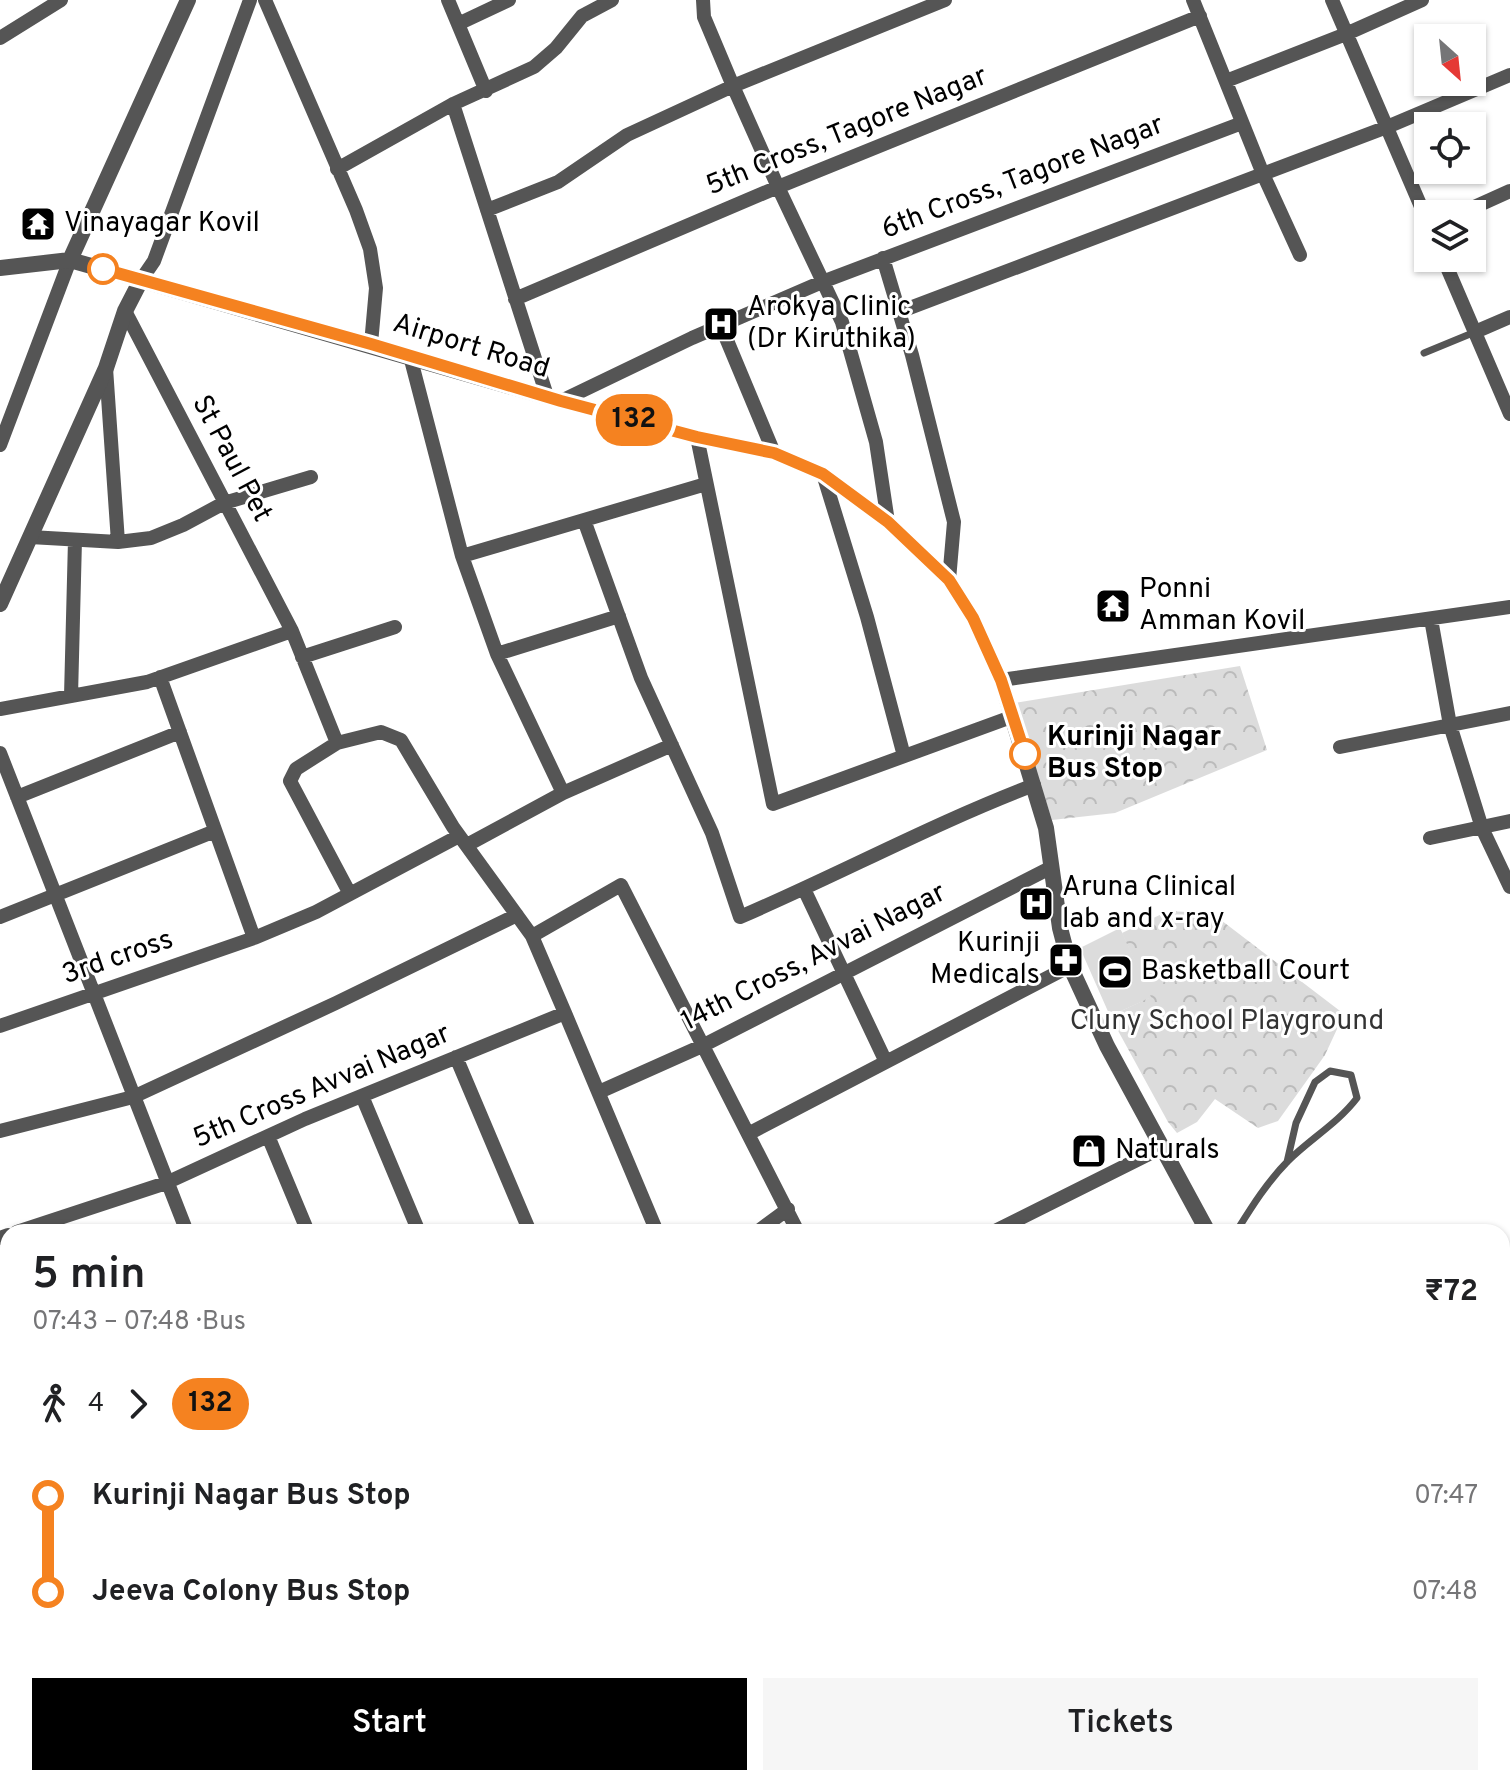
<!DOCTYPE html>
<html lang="en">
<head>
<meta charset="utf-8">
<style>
	:root { --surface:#fff; --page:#f6f6f6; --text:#202124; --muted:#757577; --accent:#000 }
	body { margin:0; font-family:Overpass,sans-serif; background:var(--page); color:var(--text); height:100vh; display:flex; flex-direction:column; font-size:30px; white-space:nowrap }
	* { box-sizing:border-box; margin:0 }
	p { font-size:26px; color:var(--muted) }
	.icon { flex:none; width:44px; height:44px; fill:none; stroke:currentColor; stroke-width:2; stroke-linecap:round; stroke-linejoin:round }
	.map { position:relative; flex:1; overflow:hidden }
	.details { position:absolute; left:0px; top:1224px; width:1510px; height:562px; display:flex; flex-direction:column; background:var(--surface); border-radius:24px 24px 0 0; box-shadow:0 2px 6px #0004 }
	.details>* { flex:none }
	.badge { padding:0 16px; border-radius:26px; font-size:28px; line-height:52px }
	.needle { width:52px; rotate:153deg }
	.tools { position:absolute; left:1414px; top:24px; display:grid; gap:16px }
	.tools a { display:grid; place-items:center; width:72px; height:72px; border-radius:0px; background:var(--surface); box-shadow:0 2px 6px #0004; font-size:40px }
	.map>.badge { position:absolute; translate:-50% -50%; box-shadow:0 0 0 4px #fff }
	.legs { display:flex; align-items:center; gap:12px; height:88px; padding:0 32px; font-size:26px }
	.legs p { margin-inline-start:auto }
	.summary { display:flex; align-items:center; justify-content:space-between; height:136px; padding:0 32px }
	h1 { font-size:44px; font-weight:600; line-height:60px }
	.cta { display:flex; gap:16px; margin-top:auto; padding:16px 32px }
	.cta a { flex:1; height:92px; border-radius:0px; background:var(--accent); color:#fff; font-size:32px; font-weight:600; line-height:92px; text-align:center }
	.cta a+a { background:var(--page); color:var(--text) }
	ul { padding:0 32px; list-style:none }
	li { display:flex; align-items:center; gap:28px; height:96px; font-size:30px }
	li i { display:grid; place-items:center; width:12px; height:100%; margin:0 10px; background:currentColor }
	li i::after { content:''; width:20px; height:20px; margin:-10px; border:6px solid; border-radius:50%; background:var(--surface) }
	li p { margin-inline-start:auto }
	li:first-child i { background:linear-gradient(#0000 50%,currentColor 0) }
	li:last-child i { background:linear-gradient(currentColor 50%,#0000 0) }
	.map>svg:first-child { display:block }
	.grass { fill:#dcdcdc }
	.park { fill:url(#park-crowns) }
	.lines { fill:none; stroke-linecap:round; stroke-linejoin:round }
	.service { stroke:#555; stroke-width:7 }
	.minor { stroke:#555; stroke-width:14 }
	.tertiary { stroke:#555; stroke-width:16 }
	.line-1-casing { stroke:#fff; stroke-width:18 }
	.line-1 { stroke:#f58220; stroke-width:12 }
	.stop-1-dot { fill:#fff; stroke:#f58220; stroke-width:4 }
	.labels { text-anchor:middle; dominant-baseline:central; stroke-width:6; stroke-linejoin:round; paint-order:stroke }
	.street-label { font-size:28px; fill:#000; stroke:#fff }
	.poi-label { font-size:28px; fill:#000; stroke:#fff; text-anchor:start }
	.stop-label { font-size:28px; font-weight:bold; fill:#000; stroke:#fff; text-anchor:start }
	.park-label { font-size:28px; fill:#333; stroke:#fff }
</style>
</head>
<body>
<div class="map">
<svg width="1510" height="1785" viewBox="0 0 1510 1785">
	<defs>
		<pattern id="park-crowns" width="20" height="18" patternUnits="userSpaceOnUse" patternTransform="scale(2)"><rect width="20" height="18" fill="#dcdcdc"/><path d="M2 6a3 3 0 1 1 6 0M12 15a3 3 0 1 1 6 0" fill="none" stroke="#bbb"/></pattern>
	</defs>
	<rect width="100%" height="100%" fill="#fff"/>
	<!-- grass -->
	<path class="grass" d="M1120,928L1152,997L1110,1016L1080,948Z
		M8,1694V1778H71L75,1785H0V1696Z"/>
	<!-- park -->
	<path class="park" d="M1240,666L1267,750L1115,813L1052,820L1014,703Z
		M1168,911L1187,912L1190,917L1213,914L1344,1014L1325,1055L1278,1121L1258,1128L1215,1099L1197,1122L1177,1133L1168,1122L1110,1016L1151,997L1122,933Z"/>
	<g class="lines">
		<!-- service -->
		<path class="service" d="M1424,353L1475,332
			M1236,1232C1251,1208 1267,1182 1288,1161C1310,1139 1338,1123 1357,1098L1351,1075L1330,1071L1315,1082L1296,1123L1287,1162"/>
		<!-- minor -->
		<path class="minor" d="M265,0L356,210L370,249L376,288L371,344
			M448,0L486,91
			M703,0L704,17L733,86L778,187L842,322L876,442L888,522
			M1193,0L1263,174L1300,255
			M1332,0L1428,223
			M458,24L509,0
			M0,38L61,0
			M1226,81L1346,34L1422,0
			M453,104L547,396
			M337,169L453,104L534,67L556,48L582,16L612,0
			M487,210L558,182L627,135L733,86L945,0
			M1459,214L1510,191
			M883,258L912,355L954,522L949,580
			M1443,258L1510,414
			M141,280L154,261L250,0
			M515,299L778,187L1200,16
			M125,311L292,631L337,743
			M899,312L1387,127L1510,75
			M721,326L774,453
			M1475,332L1510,317
			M410,356L462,556L497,654L563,793
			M106,368L118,542
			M561,401L692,338L822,282L1242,123
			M697,437L773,804L1014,716
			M0,445L70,260
			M823,474L867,617L904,756
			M584,520L641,678L712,833L740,917C838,875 934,823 1034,785
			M30,537L118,542L151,538L183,525L224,503L311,477
			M462,556L706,484
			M1431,619L1450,725L1482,828L1510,887
			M497,654L619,616
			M302,657L395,627
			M160,677L254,938
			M1001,680L1510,607
			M71,696L75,540
			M0,709L147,682L292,631
			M1340,747L1510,713
			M0,753L187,1232
			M17,797L180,732
			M1430,838L1510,821
			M467,845L563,793L672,745
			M804,889L885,1060
			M350,894L290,781L296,769L337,743L381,732L401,740L453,827L532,936L565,1013
			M0,917L215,831
			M532,936L621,885L798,1232
			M0,1026L254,938L316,912L459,836
			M456,1057L530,1232
			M599,1092L702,1046L1052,867
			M362,1096L419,1232
			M0,1131L133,1097L336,1003L517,915
			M748,1134L1070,966
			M268,1136L308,1232
			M17,1232L166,1183L305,1119L565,1013L657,1232
			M757,1232L788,1209
			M993,1232L1163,1147
			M0,1238L8,1235
			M0,1294L8,1321
			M0,1415L8,1412
			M1502,1446L1510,1442
			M1502,1530L1510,1526
			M0,1607L8,1604
			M1502,1616L1510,1612
			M1502,1647L1510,1664
			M164,1778L167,1785
			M311,1778L313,1785
			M387,1778L389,1785
			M832,1778L835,1785
			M970,1785L985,1778
			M1160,1785L1175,1778"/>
		<!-- tertiary -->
		<path class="tertiary" d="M70,260L188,0
			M0,268L70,260L141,280L125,311L106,368L0,604
			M141,280L561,401L697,437L774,453L823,474L888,522L949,580L973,618L1001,680L1046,828L1060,928L1070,966L1107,1046L1208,1232
			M1477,1778L1480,1785"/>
	</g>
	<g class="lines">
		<defs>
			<path id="line-1" d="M103,269L371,344L561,401L697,437L774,453L823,474L888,522L949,580L973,618L1001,680L1025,754"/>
		</defs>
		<!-- line-1 casing -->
		<use href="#line-1" class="line-1-casing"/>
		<!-- line-1 -->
		<use href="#line-1" class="line-1"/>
	</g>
	<!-- icons -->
	<defs>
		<symbol id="temple-square" viewBox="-11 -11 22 22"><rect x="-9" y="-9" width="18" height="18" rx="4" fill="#000" stroke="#fff"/><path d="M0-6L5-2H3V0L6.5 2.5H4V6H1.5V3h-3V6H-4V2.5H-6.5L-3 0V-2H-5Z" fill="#fff"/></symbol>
		<symbol id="hospital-square" viewBox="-11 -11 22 22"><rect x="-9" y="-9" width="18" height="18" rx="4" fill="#000" stroke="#fff"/><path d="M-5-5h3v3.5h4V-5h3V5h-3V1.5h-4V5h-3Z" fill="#fff"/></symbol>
		<symbol id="pharmacy-square" viewBox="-11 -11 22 22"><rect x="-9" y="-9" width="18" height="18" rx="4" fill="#000" stroke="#fff"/><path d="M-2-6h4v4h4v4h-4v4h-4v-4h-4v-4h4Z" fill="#fff"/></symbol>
		<symbol id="stadium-square" viewBox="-11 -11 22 22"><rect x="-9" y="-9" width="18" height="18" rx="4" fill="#000" stroke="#fff"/><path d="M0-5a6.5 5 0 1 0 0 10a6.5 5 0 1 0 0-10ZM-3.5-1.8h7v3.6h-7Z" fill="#fff"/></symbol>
		<symbol id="shop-square" viewBox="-11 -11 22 22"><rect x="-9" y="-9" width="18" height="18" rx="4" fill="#000" stroke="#fff"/><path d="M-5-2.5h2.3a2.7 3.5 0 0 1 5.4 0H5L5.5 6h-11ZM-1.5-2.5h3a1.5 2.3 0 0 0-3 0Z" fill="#fff"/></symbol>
	</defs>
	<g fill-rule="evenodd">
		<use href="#temple-square" x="18" y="204" width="40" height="40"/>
		<use href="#hospital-square" x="701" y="304" width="40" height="40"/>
		<use href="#temple-square" x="1093" y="586" width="40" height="40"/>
		<use href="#hospital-square" x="1016" y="884" width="40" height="40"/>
		<use href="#pharmacy-square" x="1046" y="940" width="40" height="40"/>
		<use href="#stadium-square" x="1095" y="952" width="40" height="40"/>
		<use href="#shop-square" x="1069" y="1131" width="40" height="40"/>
	</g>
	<!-- markers -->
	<g class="stop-1-dot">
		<circle cx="103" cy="269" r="14"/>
		<circle cx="1025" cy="754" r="14"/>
	</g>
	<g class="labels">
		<!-- street labels -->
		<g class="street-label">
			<text transform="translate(847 132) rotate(-22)">5th Cross, Tagore Nagar</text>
			<text transform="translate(1023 178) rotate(-21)">6th Cross, Tagore Nagar</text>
			<text transform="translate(471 347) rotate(17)">Airport Road</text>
			<text transform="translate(231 459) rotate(62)">St Paul Pet</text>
			<text transform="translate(118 958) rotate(-19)">3rd cross</text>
			<text transform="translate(814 958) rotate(-27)">14th Cross, Avvai Nagar</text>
			<text transform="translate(322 1087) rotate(-23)">5th Cross Avvai Nagar</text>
		</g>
		<!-- poi labels -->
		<g class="poi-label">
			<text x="64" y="224">Vinayagar Kovil</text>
			<text x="747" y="308">Arokya Clinic<tspan x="747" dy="32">(Dr Kiruthika)</tspan></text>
			<text x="1139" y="590">Ponni<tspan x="1139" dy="32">Amman Kovil</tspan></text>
			<text x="1062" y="888">Aruna Clinical<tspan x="1062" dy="32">lab and x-ray</tspan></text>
			<text x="1040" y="944" text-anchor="end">Kurinji<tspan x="1040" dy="32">Medicals</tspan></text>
			<text x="1141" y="972">Basketball Court</text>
			<text x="1115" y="1151">Naturals</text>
		</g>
		<!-- stop labels -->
		<g class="stop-label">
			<text x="1047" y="738">Kurinji Nagar<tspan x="1047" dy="32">Bus Stop</tspan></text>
		</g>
		<!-- park labels -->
		<g class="park-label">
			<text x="1227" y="1022">Cluny School Playground</text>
		</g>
	</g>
</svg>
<div class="tools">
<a><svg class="needle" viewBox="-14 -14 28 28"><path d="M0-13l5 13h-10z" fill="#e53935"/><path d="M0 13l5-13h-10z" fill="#757577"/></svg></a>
<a><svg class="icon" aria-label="locate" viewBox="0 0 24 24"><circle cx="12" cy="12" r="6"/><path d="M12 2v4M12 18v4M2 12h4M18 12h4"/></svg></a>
<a><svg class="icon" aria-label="layers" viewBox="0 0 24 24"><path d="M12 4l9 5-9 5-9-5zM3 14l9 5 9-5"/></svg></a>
</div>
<b class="badge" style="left:634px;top:420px;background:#f58220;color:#111">132</b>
<section class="details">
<div class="summary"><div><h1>5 min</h1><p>07:43 – 07:48 · Bus</p></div><b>₹72</b></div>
<div class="legs"><svg class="icon" aria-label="walk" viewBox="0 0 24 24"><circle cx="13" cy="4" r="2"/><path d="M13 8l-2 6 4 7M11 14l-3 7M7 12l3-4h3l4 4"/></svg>4<svg class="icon" aria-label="forward" viewBox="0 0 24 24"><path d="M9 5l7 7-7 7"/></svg><b class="badge" style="background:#f58220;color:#111">132</b></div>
<ul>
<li><i style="color:#f58220"></i><b>Kurinji Nagar Bus Stop</b><p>07:47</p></li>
<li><i style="color:#f58220"></i><b>Jeeva Colony Bus Stop</b><p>07:48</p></li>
</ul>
<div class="cta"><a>Start</a><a>Tickets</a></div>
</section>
</div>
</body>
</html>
